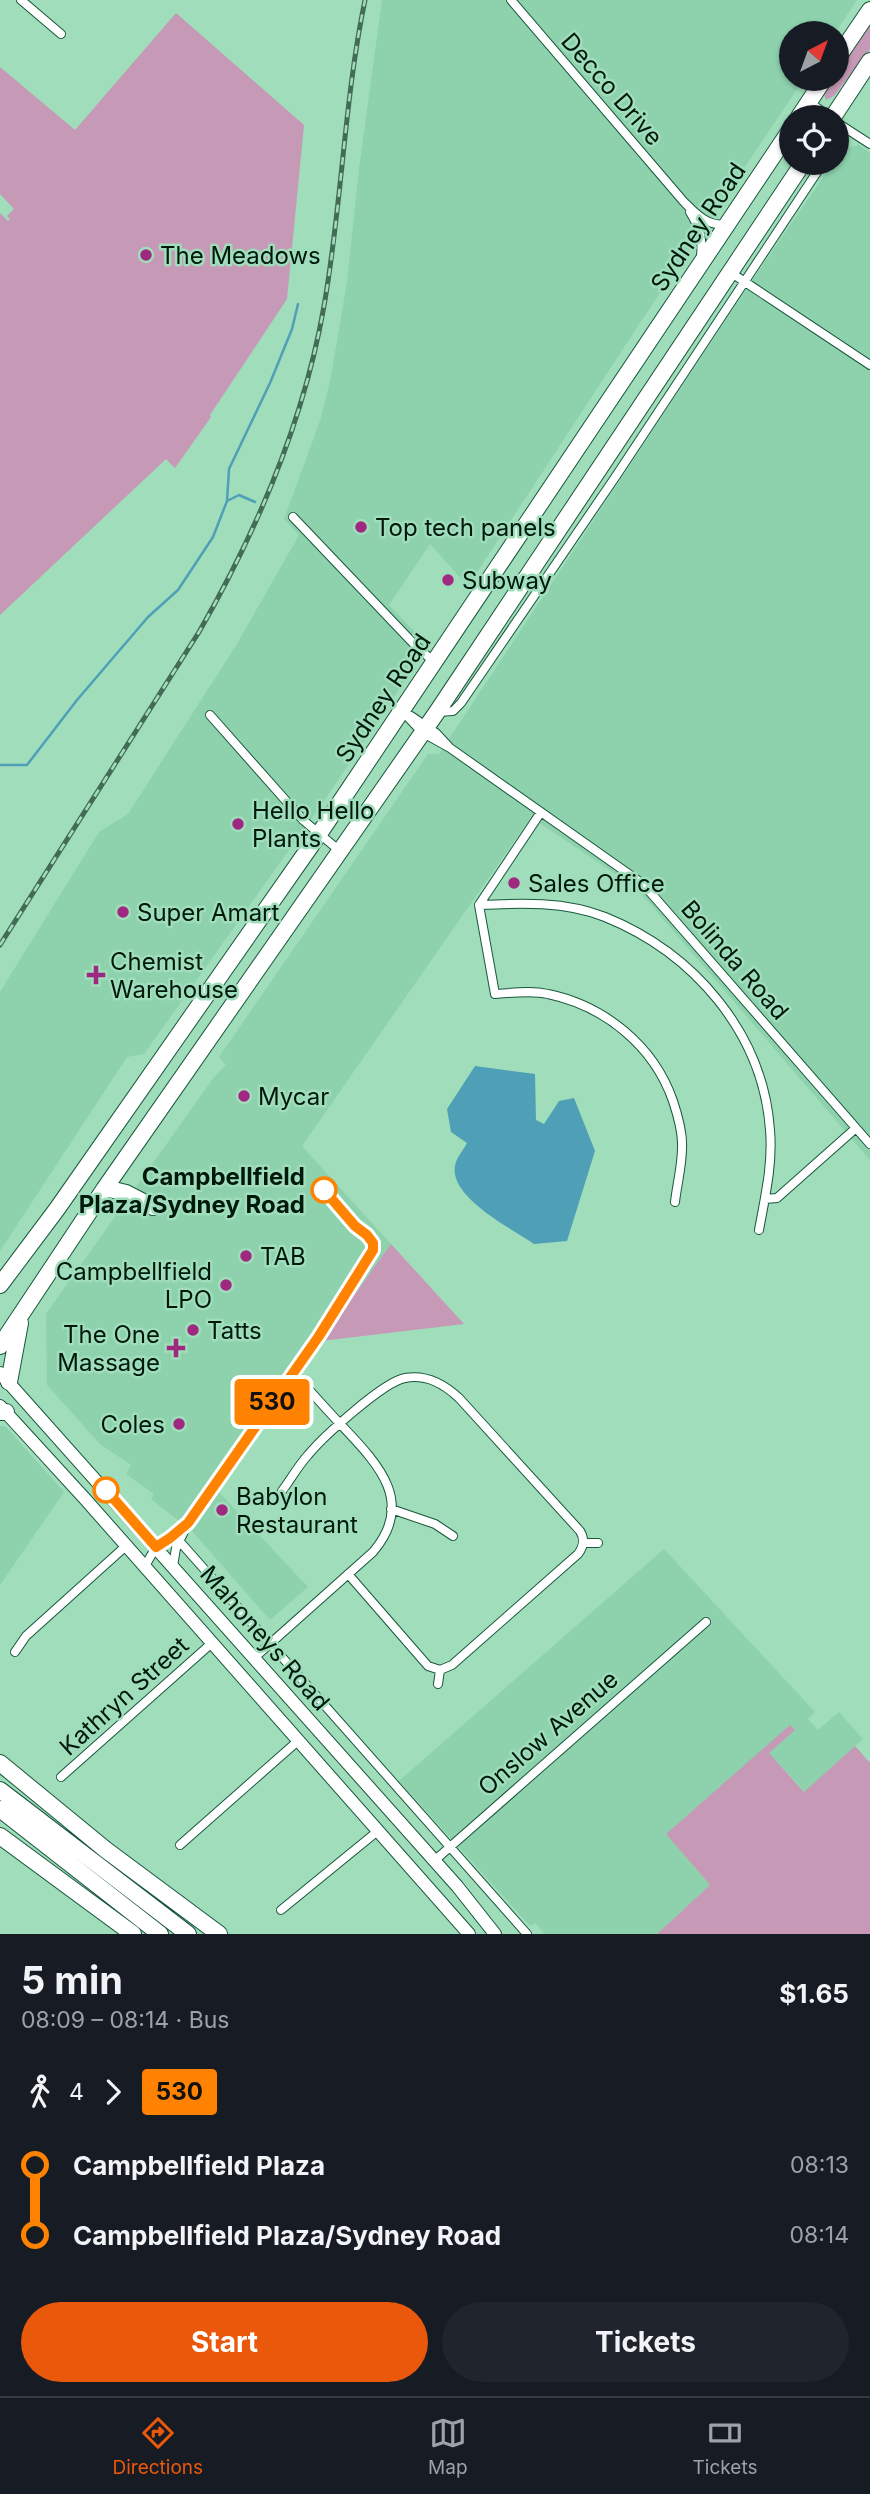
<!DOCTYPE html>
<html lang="en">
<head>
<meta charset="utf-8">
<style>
	:root { --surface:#171b24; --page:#20242c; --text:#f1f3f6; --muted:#9ea1a6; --line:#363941; --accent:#ea580c }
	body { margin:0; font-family:Inter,sans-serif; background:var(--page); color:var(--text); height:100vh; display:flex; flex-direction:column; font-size:26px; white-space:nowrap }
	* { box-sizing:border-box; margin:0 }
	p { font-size:23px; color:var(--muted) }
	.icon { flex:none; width:38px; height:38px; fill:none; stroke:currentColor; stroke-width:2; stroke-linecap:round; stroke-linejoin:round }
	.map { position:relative; height:1934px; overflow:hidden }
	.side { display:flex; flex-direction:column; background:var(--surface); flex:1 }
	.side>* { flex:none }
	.badge { padding:0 14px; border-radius:5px; font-size:24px; line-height:46px }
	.needle { width:46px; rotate:41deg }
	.fabs { position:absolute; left:779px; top:21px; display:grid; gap:14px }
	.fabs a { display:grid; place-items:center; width:70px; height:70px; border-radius:50%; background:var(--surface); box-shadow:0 2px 5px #0004; font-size:35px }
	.map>.badge { position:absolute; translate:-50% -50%; box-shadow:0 0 0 4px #fff }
	.legs { display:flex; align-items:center; gap:10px; height:77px; padding:0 21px; font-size:23px }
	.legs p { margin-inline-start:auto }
	.head { display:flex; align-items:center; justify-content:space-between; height:119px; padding:0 21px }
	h1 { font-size:38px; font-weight:700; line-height:52px }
	.button { display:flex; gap:14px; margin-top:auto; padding:14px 21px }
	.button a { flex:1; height:80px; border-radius:42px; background:var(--accent); color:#fff; font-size:28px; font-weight:700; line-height:80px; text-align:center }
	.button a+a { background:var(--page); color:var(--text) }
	ul { padding:0 21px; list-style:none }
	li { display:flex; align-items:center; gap:24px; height:70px; font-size:26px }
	li i { display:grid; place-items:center; width:10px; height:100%; margin:0 9px; background:currentColor }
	li i::after { content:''; width:18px; height:18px; margin:-9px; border:5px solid; border-radius:50%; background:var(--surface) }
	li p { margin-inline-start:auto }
	li:first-child i { background:linear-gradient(#0000 50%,currentColor 0) }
	li:last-child i { background:linear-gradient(currentColor 50%,#0000 0) }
	.tab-bar { display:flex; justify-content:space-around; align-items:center; height:98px; border-top:2px solid var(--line); background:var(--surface); font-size:19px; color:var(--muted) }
	.tab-bar a { display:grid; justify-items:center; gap:4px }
	.tab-bar .active { color:var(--accent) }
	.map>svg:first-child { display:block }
	.built { fill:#8dd2ad }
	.green { fill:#c699b6 }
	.water { fill:#4f9fb7 }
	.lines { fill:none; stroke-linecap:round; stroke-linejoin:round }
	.stream { stroke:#4f9fb7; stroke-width:2.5 }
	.street-casing { stroke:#18573b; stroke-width:10 }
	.primary-casing { stroke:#18573b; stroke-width:14 }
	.highway-casing { stroke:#18573b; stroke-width:18 }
	.street { stroke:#fff; stroke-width:8 }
	.primary { stroke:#fff; stroke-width:12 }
	.highway { stroke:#fff; stroke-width:16 }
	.rail-casing { stroke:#436b56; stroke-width:5 }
	.rail { stroke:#9fddbb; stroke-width:2.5; stroke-dasharray:8; stroke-linecap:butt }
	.line-1-casing { stroke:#fff; stroke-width:16 }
	.line-1 { stroke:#ff8200; stroke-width:10 }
	.poi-dot { fill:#9f2881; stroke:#9fddbb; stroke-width:2.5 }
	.stop-1-dot { fill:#fff; stroke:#ff8200; stroke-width:3.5 }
	.labels { text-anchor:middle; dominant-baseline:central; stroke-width:5; stroke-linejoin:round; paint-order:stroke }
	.street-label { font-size:24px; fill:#01190d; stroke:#9fddbb }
	.poi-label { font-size:24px; fill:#01190d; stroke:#9fddbb; text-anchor:start }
	.stop-label { font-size:24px; font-weight:bold; fill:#01190d; stroke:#9fddbb; text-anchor:end }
</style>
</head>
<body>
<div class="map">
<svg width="870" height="1934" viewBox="0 0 870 1934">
	<rect width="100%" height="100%" fill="#9fddbb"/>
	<!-- built -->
	<path class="built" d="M382,0H857L835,33H791V79H804L640,323L468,586L430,544L389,605L428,646L326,798L144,1054L127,1057L0,1251V992L99,832L128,814L237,644L299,535L284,519L320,421L330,382L347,282L359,169Z
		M859,145L870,153V1160L645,898L630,884L531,817L302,1146L391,1244L321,1341L211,1480L182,1523L151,1499L154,1494L126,1474L131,1465L100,1444L47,1385L46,1314L214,1077L226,1065L219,1057L428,754H439L749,285L833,163H836L837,158L843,149Z
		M0,1426L6,1427L64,1492L0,1585Z
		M217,1490L308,1587L270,1620L192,1531L188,1530Z
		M664,1549L815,1712L808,1719L818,1730L839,1712L863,1739L805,1792L769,1753L794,1730L666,1834L710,1885L657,1934H545L535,1923L530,1926L399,1781Z"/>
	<!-- green -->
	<path class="green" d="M176,13L304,125L287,299L210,415L211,417L175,468L166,459L0,615V213L8,221L10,219L7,216L14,209L0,194V67L75,130Z
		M870,20V49L834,96L826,100L824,94L831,79H836L837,70Z
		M391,1244L464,1324L321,1341Z
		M790,1725L795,1730L769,1753L804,1792L855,1746L870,1763V1934H657L710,1885L666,1834Z"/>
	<!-- water -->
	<path class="water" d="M475,1066L535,1074L536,1120L544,1124L559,1101L574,1098L595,1151L567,1241L534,1244C511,1228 444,1195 456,1162C458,1156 464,1149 467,1143L451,1132L447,1109Z"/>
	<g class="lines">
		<!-- stream -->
		<path class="stream" d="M227,501L239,495L255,502
			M0,765H27L77,700L148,617L178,590L213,537L227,501L229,469L270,383L292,329L298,304"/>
		<defs>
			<path id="street" d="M21,0L61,34
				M511,0L684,202C697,215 706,225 725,225
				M809,102L830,117
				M836,122L870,144
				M836,145L847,129
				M690,212C699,227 703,238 701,256
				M730,272L870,365
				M293,517L413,643L435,663
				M402,711L423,733L450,748L643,884L870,1144
				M437,712L453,711L461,703L616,476L823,163
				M210,715L303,820L341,852
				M411,716L436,733L449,747
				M479,905C521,903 565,901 605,917C694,953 763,1033 770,1130C773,1164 765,1197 759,1230
				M479,905L495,994C513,993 531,990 548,994C605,1006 654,1046 673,1101C678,1116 683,1133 682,1148C682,1166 677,1184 675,1202
				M479,905L541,812
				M765,1199L777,1198L856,1128
				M282,1491C291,1479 298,1466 308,1455C323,1437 383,1382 405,1378C427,1374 444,1384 459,1398L580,1531C585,1539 584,1546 578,1554L452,1665L440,1670L428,1666L348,1574
				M391,1509L435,1524L453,1536
				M174,1535L527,1934
				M583,1543H598
				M145,1566L156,1547L176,1534
				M173,1566L176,1548L188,1523L319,1336
				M15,1652L26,1636L127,1545
				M254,1658L373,1552C415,1503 379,1465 344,1428C327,1410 310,1391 293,1372
				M438,1684L440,1670
				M61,1777L213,1642
				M180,1845L299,1740
				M434,1861L706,1622
				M281,1910L379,1830"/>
			<path id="primary" d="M0,1373L457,1886L495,1934
				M0,1406L86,1500L469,1934"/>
			<path id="highway" d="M836,60L870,10
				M799,117L824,79
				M833,117L870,61
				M105,1188L126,1193L153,1207
				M0,1285L57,1209L319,834L791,129
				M0,1346L105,1188L437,712L803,163
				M9,1382L20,1323
				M0,1412H6
				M0,1763L106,1850L219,1934
				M0,1790L188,1934
				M0,1809L160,1934
				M0,1836L133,1934"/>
		</defs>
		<!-- street casing -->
		<use href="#street" class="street-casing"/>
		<!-- primary casing -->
		<use href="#primary" class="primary-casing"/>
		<!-- highway casing -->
		<use href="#highway" class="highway-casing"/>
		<!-- street -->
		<use href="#street" class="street"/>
		<!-- primary -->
		<use href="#primary" class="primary"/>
		<!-- highway -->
		<use href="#highway" class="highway"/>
		<defs>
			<path id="rail" d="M0,945L199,632C257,531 304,421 324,306C342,204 344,101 365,0"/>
		</defs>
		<!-- rail casing -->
		<use href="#rail" class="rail-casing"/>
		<!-- rail -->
		<use href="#rail" class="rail"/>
	</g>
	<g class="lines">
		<defs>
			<path id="line-1" d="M106,1490L156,1547L170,1538L188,1523L319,1336L373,1250V1243L367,1235L355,1226L324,1190"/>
		</defs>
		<!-- line-1 casing -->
		<use href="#line-1" class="line-1-casing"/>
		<!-- line-1 -->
		<use href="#line-1" class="line-1"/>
	</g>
	<!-- markers -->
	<g class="poi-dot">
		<circle cx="146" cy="255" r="7"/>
		<circle cx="361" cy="527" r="7"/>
		<circle cx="448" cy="580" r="7"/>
		<circle cx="238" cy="824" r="7"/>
		<circle cx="514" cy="883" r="7"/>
		<circle cx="123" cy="912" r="7"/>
		<path d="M92.5 964.5h7v7h7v7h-7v7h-7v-7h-7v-7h7z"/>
		<circle cx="244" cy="1096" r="7"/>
		<circle cx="246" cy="1256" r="7"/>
		<circle cx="226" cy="1285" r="7"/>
		<circle cx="193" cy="1330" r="7"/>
		<path d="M172.5 1337.5h7v7h7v7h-7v7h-7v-7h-7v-7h7z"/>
		<circle cx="179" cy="1424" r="7"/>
		<circle cx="222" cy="1510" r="7"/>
	</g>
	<g class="stop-1-dot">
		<circle cx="324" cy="1190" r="12"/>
		<circle cx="106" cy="1490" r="12"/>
	</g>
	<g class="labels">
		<!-- street labels -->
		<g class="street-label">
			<text transform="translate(612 89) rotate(49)">Decco Drive</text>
			<text transform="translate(698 227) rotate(-56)">Sydney Road</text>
			<text transform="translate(383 698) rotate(-56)">Sydney Road</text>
			<text transform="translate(735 960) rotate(49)">Bolinda Road</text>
			<text transform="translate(265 1638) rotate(49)">Mahoneys Road</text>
			<text transform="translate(124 1696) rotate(-42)">Kathryn Street</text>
			<text transform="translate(548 1733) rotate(-41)">Onslow Avenue</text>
		</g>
		<!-- poi labels -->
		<g class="poi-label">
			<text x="160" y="255">The Meadows</text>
			<text x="375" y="527">Top tech panels</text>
			<text x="462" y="580">Subway</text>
			<text x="252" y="810">Hello Hello<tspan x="252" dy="28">Plants</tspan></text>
			<text x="528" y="883">Sales Office</text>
			<text x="137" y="912">Super Amart</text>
			<text x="110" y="961">Chemist<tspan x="110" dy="28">Warehouse</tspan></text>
			<text x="258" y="1096">Mycar</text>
			<text x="260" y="1256">TAB</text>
			<text x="212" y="1271" text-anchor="end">Campbellfield<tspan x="212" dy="28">LPO</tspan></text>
			<text x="207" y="1330">Tatts</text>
			<text x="160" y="1334" text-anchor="end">The One<tspan x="160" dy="28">Massage</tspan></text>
			<text x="165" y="1424" text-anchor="end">Coles</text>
			<text x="236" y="1496">Babylon<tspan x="236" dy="28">Restaurant</tspan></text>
		</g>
		<!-- stop labels -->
		<g class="stop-label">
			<text x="305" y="1176">Campbellfield<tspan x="305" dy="28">Plaza/Sydney Road</tspan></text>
		</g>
	</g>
</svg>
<div class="fabs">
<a><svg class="needle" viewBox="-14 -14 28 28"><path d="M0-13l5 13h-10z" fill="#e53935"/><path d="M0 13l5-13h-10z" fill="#9ea1a6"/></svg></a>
<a><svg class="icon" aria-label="locate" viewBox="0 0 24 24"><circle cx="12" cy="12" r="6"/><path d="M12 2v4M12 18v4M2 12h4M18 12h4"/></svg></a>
</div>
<b class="badge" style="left:272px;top:1402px;background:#ff8200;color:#111">530</b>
</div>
<section class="side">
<div class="head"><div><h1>5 min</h1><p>08:09 – 08:14 · Bus</p></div><b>$1.65</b></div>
<div class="legs"><svg class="icon" aria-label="walk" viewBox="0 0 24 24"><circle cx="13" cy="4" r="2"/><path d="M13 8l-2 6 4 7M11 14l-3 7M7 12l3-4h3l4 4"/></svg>4<svg class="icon" aria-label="forward" viewBox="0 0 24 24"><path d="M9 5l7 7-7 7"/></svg><b class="badge" style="background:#ff8200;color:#111">530</b></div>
<ul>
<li><i style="color:#ff8200"></i><b>Campbellfield Plaza</b><p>08:13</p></li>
<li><i style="color:#ff8200"></i><b>Campbellfield Plaza/Sydney Road</b><p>08:14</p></li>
</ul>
<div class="button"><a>Start</a><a>Tickets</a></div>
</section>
<nav class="tab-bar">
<a class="active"><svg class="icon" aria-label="directions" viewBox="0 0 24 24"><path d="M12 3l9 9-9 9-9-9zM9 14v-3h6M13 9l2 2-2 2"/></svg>Directions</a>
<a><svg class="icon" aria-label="map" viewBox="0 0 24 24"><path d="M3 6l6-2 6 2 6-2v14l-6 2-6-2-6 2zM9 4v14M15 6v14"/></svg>Map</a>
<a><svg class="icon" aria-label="tickets" viewBox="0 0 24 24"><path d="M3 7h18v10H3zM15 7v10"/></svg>Tickets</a>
</nav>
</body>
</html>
